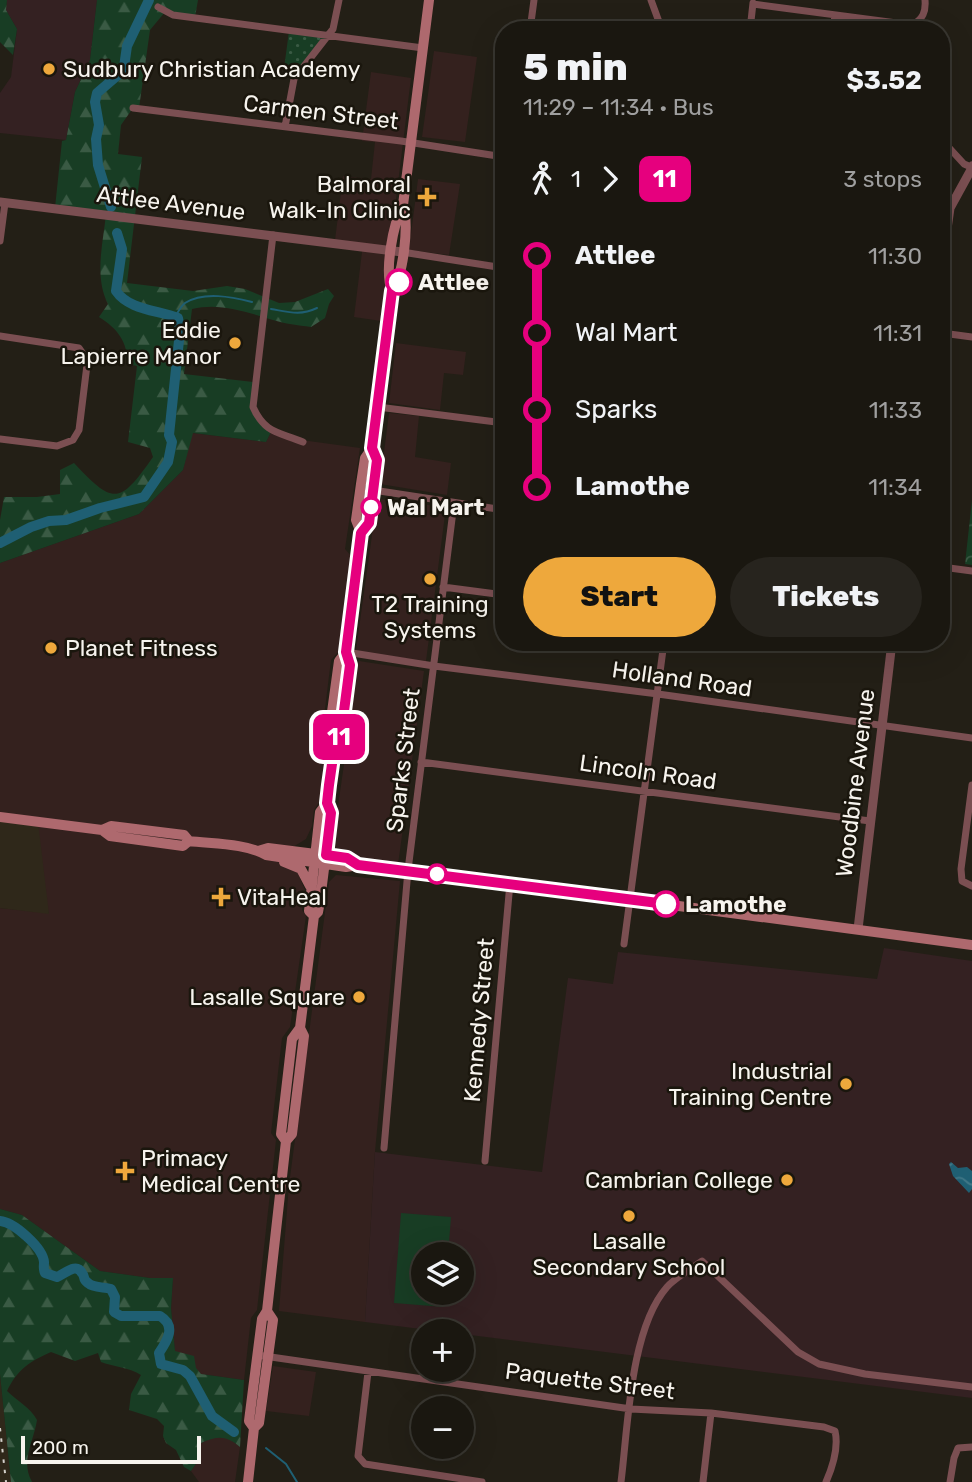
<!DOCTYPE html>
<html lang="en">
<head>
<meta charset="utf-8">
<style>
	:root { --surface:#1a1710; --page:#27241e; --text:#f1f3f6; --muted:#9f9f9f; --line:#383630; --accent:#eea83c }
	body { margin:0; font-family:Rubik,sans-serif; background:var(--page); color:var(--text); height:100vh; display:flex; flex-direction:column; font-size:26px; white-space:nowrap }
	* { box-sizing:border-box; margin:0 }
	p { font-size:23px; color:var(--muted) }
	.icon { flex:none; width:38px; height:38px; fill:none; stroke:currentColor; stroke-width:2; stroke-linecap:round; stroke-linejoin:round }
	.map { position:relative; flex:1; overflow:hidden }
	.panel { position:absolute; left:495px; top:21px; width:455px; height:630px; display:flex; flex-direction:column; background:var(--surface); border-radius:28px; box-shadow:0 7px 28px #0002,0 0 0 2px var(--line) }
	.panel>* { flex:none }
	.badge { padding:0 14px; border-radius:10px; font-size:24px; line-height:46px }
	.controls { position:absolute; left:411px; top:1242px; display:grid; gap:14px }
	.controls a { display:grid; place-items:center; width:63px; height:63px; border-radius:50%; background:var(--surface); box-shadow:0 7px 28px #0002,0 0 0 2px var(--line); font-size:35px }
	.scale { position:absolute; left:21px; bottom:18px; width:180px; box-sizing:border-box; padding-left:7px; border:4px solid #f7f4ee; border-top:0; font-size:19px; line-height:24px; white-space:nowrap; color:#f7f4ee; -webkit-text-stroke:5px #1a160d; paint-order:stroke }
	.map>.badge { position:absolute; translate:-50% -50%; box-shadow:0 0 0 4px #fff }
	.legs { display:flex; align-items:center; gap:10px; height:77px; padding:0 28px; font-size:23px }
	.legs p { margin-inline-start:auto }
	.headline { display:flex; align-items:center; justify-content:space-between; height:119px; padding:0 28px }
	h1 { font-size:38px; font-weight:800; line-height:52px }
	.button { display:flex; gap:14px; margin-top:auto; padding:14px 28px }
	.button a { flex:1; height:80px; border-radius:42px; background:var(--accent); color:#111; font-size:28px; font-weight:800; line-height:80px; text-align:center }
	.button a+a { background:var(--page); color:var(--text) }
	ul { padding:0 28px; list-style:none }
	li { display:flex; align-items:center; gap:24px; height:77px; font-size:26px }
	li i { display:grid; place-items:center; width:10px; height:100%; margin:0 9px; background:currentColor }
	li i::after { content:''; width:18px; height:18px; margin:-9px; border:5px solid; border-radius:50%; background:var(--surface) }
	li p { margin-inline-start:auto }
	li:first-child i { background:linear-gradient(#0000 50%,currentColor 0) }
	li:last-child i { background:linear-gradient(currentColor 50%,#0000 0) }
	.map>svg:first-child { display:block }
	.commercial { fill:#34211e }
	.built { fill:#2f281a }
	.education { fill:#342122; fill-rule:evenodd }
	.grass { fill:url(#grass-dots) }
	.forest { fill:url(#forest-firs) }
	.park { fill:url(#park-crowns) }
	.pitch { fill:#183d24 }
	.water { fill:url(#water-waves) }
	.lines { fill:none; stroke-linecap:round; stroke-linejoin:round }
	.stream { stroke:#1f5f73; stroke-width:2 }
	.river { stroke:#1f5f73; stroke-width:10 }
	.minor { stroke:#7b4f52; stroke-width:7 }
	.tertiary { stroke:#7b4f52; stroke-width:9 }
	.secondary { stroke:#ae696e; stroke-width:10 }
	.rail { stroke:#d3d0ca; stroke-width:2; stroke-dasharray:3.5 7; stroke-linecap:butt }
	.line-1-casing { stroke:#fff; stroke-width:16 }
	.line-1 { stroke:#e6007e; stroke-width:10 }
	.poi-dot { fill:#eea83c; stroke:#1a160d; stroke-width:2.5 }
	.stop-1-dot { fill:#fff; stroke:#e6007e; stroke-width:3.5 }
	.labels { text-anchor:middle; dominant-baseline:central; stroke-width:5; stroke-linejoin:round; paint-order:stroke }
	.poi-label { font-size:23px; fill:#f7f4ee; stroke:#1a160d; text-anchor:end }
	.street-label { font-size:23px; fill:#f7f4ee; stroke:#1a160d }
	.stop-label { font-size:23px; font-weight:bold; fill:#f7f4ee; stroke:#1a160d; text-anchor:start }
</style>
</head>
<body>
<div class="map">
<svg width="972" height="1482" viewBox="0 0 972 1482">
	<defs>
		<pattern id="grass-dots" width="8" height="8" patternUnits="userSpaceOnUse" patternTransform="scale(1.75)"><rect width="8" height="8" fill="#183d24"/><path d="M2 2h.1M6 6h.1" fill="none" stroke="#3a5a44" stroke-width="1.8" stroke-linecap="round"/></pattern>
		<pattern id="forest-firs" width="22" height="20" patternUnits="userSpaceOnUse" patternTransform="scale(1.75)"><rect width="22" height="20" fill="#183d24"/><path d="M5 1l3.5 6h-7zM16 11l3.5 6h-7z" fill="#3a5a44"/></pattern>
		<pattern id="park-crowns" width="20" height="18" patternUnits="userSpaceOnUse" patternTransform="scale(1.75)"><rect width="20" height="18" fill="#183d24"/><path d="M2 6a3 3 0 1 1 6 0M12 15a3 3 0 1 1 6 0" fill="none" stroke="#3a5a44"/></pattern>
		<pattern id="water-waves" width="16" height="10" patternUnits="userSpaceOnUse" patternTransform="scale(1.75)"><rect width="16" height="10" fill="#1f5f73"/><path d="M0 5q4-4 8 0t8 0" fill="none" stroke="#407787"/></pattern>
	</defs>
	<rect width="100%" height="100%" fill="#231f16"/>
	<!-- commercial -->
	<path class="commercial" d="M434,51L477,57L465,142L422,137Z
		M371,72L411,78L381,321L354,317L363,244L335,240L343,176L371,179L375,142L362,141Z
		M418,179L460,184L449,255L409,250Z
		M396,343L466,352L463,375L444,373L440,410L389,403Z
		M389,413L419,416L415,457L451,463L447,495L380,484Z
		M271,432L294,439L360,448L345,549L351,556L339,651L331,660L322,733L328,742L320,801L314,810L312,826L306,839L288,850L305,890L302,910L306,916L290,1027L282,1038L271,1133L276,1140L257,1310L251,1318L244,1380L201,1374L175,1352L171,1308L173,1278H150L100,1271L22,1215L0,1209V908L49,913L0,817V563L139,514L183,470L192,433L266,442Z
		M377,499L446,507L426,661L360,652L356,650Z
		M359,661L424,671L398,865L331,854Z
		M336,875L400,881L375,1152L365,1322L279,1311L289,1185L306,1056L329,882Z
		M273,1366L316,1372L309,1416L266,1411Z
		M215,1437L229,1438L240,1447L235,1482H199L191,1471L198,1461L201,1443Z"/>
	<!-- built -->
	<path class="built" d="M0,817L38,822L49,914L0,908Z
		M0,1374L11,1482H0Z"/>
	<!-- education -->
	<path class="education" d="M7,0H97L90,60L75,92L66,140L0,133V93L11,77L17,29L6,10Z
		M884,948L972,961V1398L462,1334V1332H445L365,1322L375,1152L542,1172L568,978L613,984L618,952L877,979ZM424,1255H462V1293H424Z"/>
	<!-- grass -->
	<path class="grass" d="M289,31L327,36L295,75L284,69Z
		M494,434L504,435V502L498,501Z"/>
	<!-- forest -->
	<path class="forest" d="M0,0H7L6,10L17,29L13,55L0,42Z
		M97,0H198L195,17L165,12L150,30L139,108H133L121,125L118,154L142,157L127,283L193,291L227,286L245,289L279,303L295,302L328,289L334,296L329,304L325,318L311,327C298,325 285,324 273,320C247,312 219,302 192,309L184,374L253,382L252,401L271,432L266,442L193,433L183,470L139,514L0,563V520L4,497H37L60,494V470L74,463C114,506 120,504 153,457L150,448L128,442L137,366L128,364C127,341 118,329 99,317L108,304C94,276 103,244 106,214L55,208L62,141L66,140L75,92L90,60Z
		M0,1209L22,1215L100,1271L150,1278H173L171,1308L175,1351L194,1356L196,1368L201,1374L244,1380L240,1447C226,1435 217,1436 201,1443L198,1461L191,1471L184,1467L176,1450L166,1443L163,1436L164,1426L157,1419L129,1410L131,1394L141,1375C128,1367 115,1367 101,1362L98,1353L75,1361L51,1352C30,1361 17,1370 7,1391C18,1402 30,1407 37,1420C34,1441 20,1461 32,1482H11L0,1374Z"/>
	<!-- park -->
	<path class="park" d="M972,500V565L965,564Z"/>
	<!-- pitch -->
	<path class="pitch" d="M401,1213L451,1217L448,1255H424V1293H445L444,1307L394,1303Z"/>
	<!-- water -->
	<path class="water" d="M951,1162L958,1168L967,1167L972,1171V1189L969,1193L953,1176L949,1164Z"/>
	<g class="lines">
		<!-- stream -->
		<path class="stream" d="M271,309C289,312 300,316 317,308
			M175,317C178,312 181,306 185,303C204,291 232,297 252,302
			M266,1448L286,1464L297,1482"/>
		<!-- river -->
		<path class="river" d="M111,207L98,165L96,139L99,125L95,102L97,93L118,75L124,67L127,46L149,0
			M0,543L31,527L49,521L66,520L100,508L144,497L168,462L172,442L169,435L180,331L178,318C157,310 129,310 116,291L122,249L117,233
			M0,1221C14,1222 43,1248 44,1262C44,1266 43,1269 45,1273L57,1277C65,1274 76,1262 82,1273C86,1278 82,1279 88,1283C93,1288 104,1287 111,1289L115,1297L114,1312L121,1316H160C177,1326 167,1341 159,1353L161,1364L183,1370L190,1376L212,1416L234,1432"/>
		<!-- minor -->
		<path class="minor" d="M651,0L662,30
			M753,4L912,25C923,19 926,12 925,0
			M158,7L173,15L423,48
			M530,30L534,0
			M750,30L753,3
			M833,30L835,15
			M133,108L401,141L504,157
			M285,127L294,79L333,29L339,0
			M942,140L964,164L971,167L972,165
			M273,235L253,407C265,434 279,432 303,442
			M0,241L5,203
			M402,252L504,268
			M942,333L972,337
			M0,336L79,348L86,358L87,365L79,430L73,440L57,446L0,439
			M378,407L504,423
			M373,490L504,510
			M942,567L972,571
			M443,587L504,595
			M346,652L434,666L658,694L972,738
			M421,762L870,821
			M972,785L961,869L962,881L972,886
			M624,944L664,642
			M384,1148L408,870L454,503
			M485,1161L510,883
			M257,1355L631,1409L711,1413L824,1427L835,1431C839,1448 833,1466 826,1482
			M368,1372L358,1456L365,1464L482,1482
			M621,1482C628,1427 630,1329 667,1287C676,1277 691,1269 702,1261L798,1352L819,1364L865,1374L972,1387
			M703,1482L711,1413
			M950,1482L954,1458L958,1448L972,1447"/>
		<!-- tertiary -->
		<path class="tertiary" d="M0,202L402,252
			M942,264L950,208L972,168
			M858,929L892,642"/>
		<!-- secondary -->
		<path class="secondary" d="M392,291C404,274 409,225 403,205
			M361,533L369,523L371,510L377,460L372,448L392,291C384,271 393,224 403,205L429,0
			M335,743L329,734L339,661L346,652
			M0,817L102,830L110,836L183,846L189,841
			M102,830L111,826L184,835L189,841C213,844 245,843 266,855L346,867L358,865L408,870L972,945
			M258,851L268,848L347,858L358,865
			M284,862L301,869L310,886
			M314,916L309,911L320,812L327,803
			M286,1141L281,1134L292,1039L300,1028L314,916L318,912L320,901L331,813C324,796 330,749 341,735L350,665L346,652L361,533L356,520L361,484L365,458L372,448
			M254,1428L249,1421L262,1319L267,1311L286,1141L292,1134L304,1036L300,1028
			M248,1482L254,1428L259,1423L273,1320L267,1311"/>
		<!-- rail -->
		<path class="rail" d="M0,1428L6,1482"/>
	</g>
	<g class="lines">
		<defs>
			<path id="line-1" d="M399,282L392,291L372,448L377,460L369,523L361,533L346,652L350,665L341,734L335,743L329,785L327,803L331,813L326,855L347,858L358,865L666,904"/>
		</defs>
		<!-- line-1 casing -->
		<use href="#line-1" class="line-1-casing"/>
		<!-- line-1 -->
		<use href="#line-1" class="line-1"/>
	</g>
	<!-- markers -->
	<g class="poi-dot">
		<circle cx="49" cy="69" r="7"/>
		<path d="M423.5 186.5h7v7h7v7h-7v7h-7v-7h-7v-7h7z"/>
		<circle cx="235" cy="343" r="7"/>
		<circle cx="430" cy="579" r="7"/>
		<circle cx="51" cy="648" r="7"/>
		<path d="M217.5 886.5h7v7h7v7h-7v7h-7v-7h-7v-7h7z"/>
		<circle cx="359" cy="997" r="7"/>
		<circle cx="846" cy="1084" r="7"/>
		<path d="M121.5 1160.5h7v7h7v7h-7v7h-7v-7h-7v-7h7z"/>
		<circle cx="787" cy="1180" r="7"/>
		<circle cx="629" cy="1216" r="7"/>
	</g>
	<g class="stop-1-dot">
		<circle cx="399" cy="282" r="12"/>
		<circle cx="371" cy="507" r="9"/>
		<circle cx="437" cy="874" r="9"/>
		<circle cx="666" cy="904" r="12"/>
	</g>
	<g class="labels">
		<!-- poi labels -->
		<g class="poi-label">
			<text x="63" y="69" text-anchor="start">Sudbury Christian Academy</text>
			<text x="411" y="184">Balmoral<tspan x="411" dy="26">Walk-In Clinic</tspan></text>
			<text x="221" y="330">Eddie<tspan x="221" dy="26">Lapierre Manor</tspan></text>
			<text x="430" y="604" text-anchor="middle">T2 Training<tspan x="430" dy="26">Systems</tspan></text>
			<text x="65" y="648" text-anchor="start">Planet Fitness</text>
			<text x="237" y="897" text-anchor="start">VitaHeal</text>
			<text x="345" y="997">Lasalle Square</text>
			<text x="832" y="1071">Industrial<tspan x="832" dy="26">Training Centre</tspan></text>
			<text x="141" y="1158" text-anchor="start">Primacy<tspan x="141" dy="26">Medical Centre</tspan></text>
			<text x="773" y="1180">Cambrian College</text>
			<text x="629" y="1241" text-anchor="middle">Lasalle<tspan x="629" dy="26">Secondary School</tspan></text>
		</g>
		<!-- street labels -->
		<g class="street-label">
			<text transform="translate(321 112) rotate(7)">Carmen Street</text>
			<text transform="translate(171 203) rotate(7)">Attlee Avenue</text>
			<text transform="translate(682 679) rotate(8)">Holland Road</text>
			<text transform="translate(403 760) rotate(-83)">Sparks Street</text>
			<text transform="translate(648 772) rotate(8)">Lincoln Road</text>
			<text transform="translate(855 783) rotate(-83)">Woodbine Avenue</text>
			<text transform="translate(479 1020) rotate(-85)">Kennedy Street</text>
			<text transform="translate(590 1381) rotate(7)">Paquette Street</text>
		</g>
		<!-- stop labels -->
		<g class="stop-label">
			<text x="418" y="282">Attlee</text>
			<text x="387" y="507">Wal Mart</text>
			<text x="685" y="904">Lamothe</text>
		</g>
	</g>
</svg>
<div class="controls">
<a><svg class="icon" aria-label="layers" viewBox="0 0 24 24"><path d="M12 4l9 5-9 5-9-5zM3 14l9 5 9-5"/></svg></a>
<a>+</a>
<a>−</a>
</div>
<div class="scale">200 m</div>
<b class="badge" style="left:339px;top:737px;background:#e6007e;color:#fff">11</b>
<section class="panel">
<div class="headline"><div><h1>5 min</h1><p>11:29 – 11:34 · Bus</p></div><b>$3.52</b></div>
<div class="legs"><svg class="icon" aria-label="walk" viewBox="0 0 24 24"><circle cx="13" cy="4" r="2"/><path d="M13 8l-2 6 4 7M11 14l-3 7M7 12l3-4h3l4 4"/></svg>1<svg class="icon" aria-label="forward" viewBox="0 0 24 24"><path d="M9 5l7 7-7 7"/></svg><b class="badge" style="background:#e6007e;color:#fff">11</b><p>3 stops</p></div>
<ul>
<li><i style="color:#e6007e"></i><b>Attlee</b><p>11:30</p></li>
<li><i style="color:#e6007e"></i><span>Wal Mart</span><p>11:31</p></li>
<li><i style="color:#e6007e"></i><span>Sparks</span><p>11:33</p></li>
<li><i style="color:#e6007e"></i><b>Lamothe</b><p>11:34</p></li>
</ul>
<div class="button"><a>Start</a><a>Tickets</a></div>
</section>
</div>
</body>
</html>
